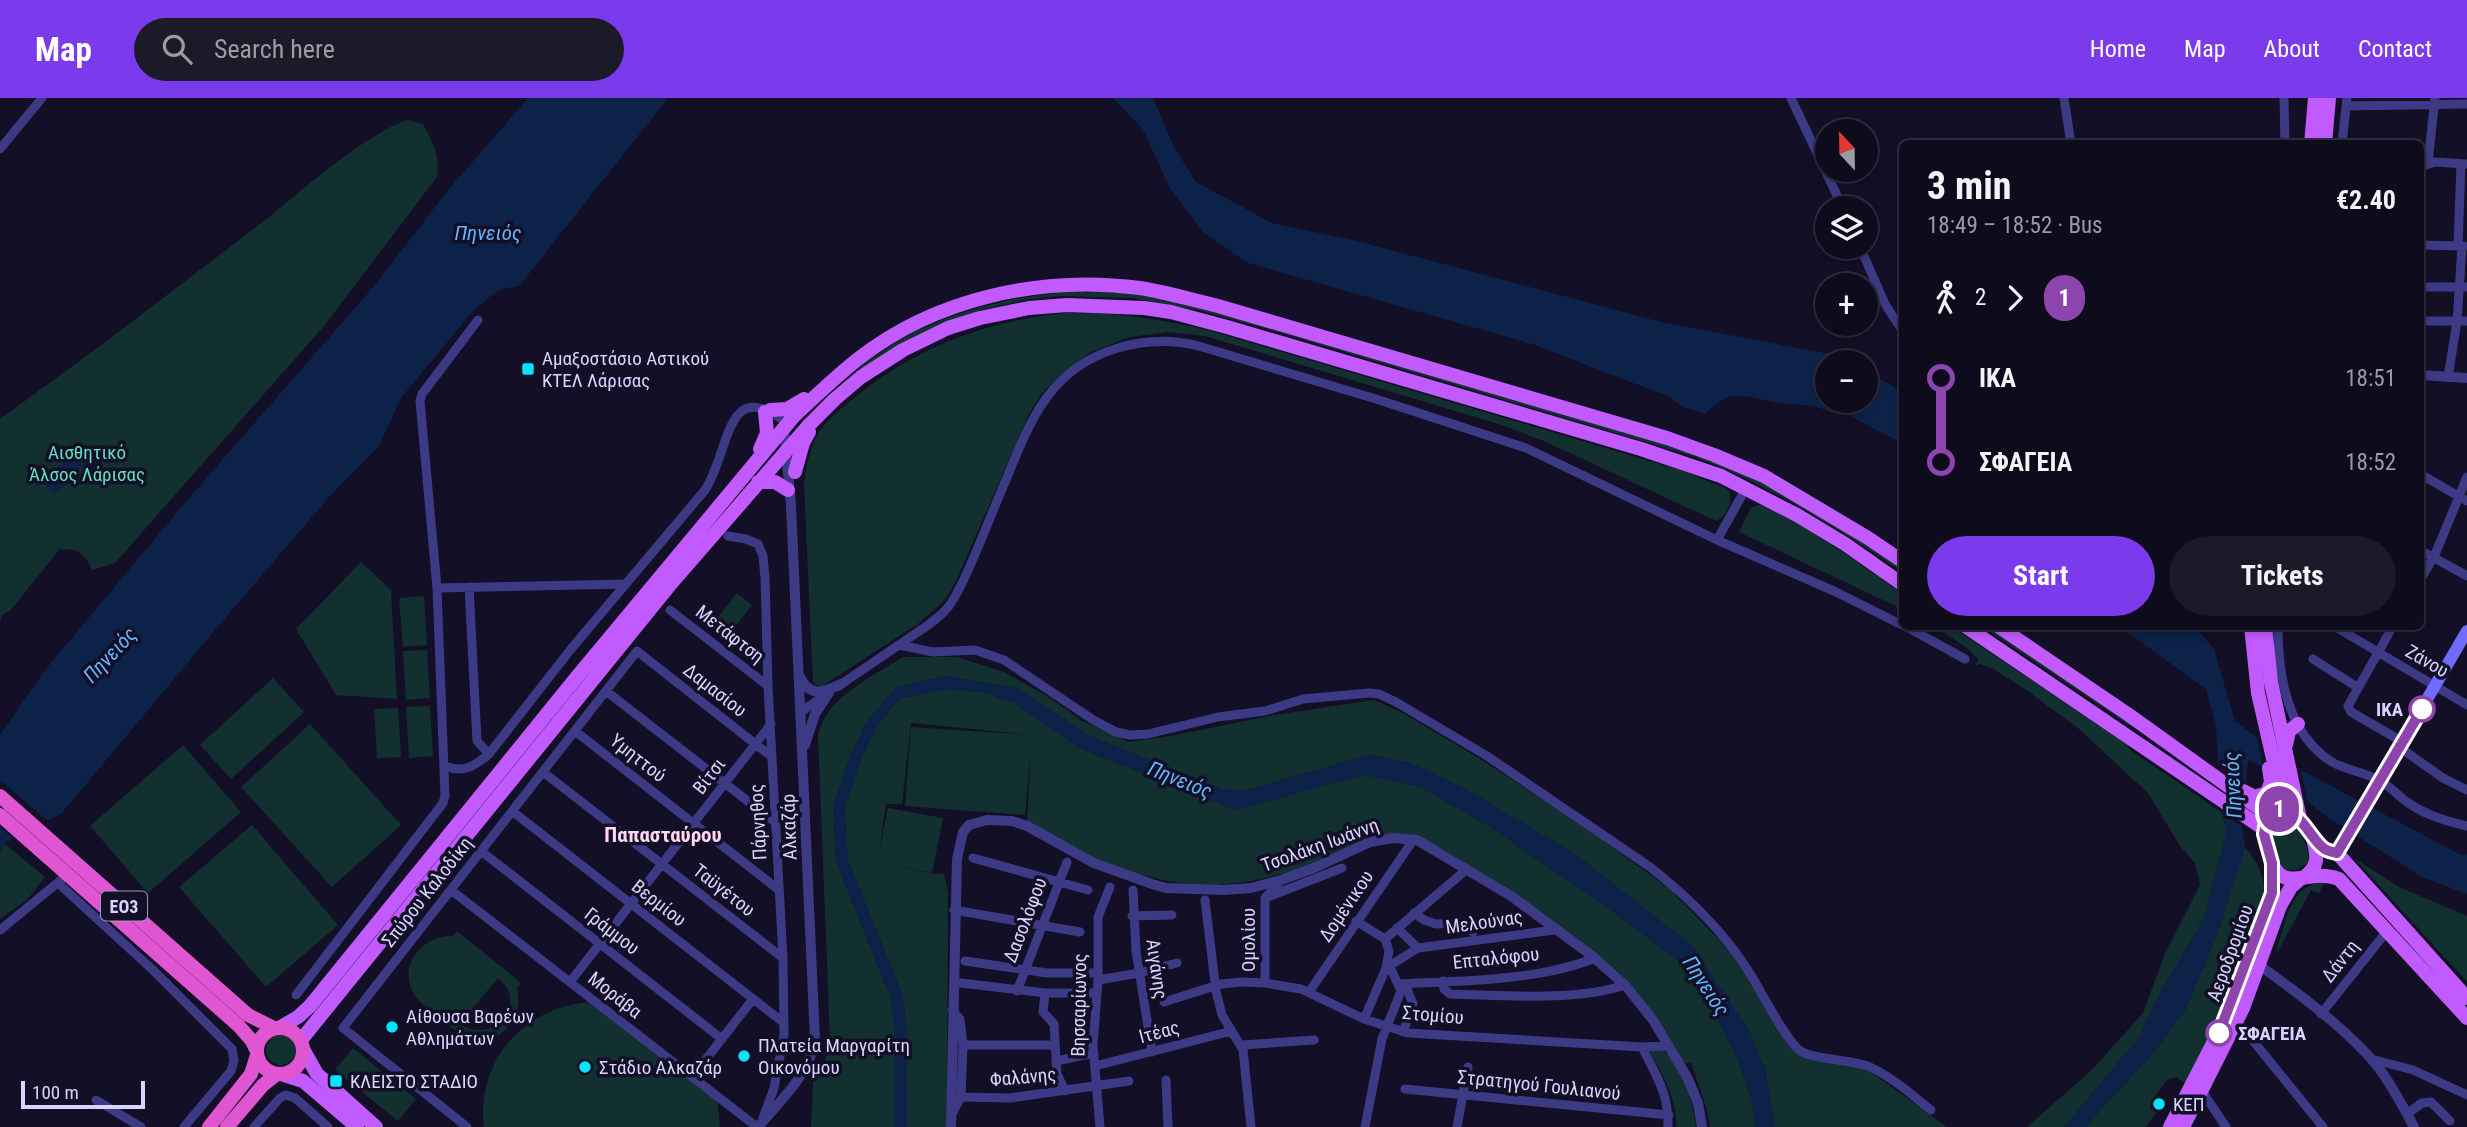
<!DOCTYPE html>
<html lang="en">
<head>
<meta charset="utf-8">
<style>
	:root { --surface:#0e0b1c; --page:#1c1929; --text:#f1f3f6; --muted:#9b9ba3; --line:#2e2b3b; --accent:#7c3aed }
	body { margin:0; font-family:"Roboto Condensed",sans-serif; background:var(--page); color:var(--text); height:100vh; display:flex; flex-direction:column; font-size:26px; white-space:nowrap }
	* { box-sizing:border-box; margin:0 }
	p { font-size:23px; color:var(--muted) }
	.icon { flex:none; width:38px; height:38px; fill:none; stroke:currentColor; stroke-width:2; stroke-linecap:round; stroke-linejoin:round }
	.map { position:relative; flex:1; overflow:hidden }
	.panel { position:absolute; left:1899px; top:42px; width:525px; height:490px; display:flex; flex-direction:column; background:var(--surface); border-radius:10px; box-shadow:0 4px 10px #0003,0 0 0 2px var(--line) }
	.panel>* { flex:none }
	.badge { padding:0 14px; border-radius:23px; font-size:24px; line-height:46px }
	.needle { width:46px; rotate:338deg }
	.controls { position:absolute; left:1815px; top:21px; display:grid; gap:14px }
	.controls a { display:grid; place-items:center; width:63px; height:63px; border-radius:50%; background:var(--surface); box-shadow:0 4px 10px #0003,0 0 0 2px var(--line); font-size:35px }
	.scale { position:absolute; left:21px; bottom:18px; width:124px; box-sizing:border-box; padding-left:7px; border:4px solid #d9d4ff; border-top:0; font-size:19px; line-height:24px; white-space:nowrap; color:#d9d4ff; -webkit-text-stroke:5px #130f26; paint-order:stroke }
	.map>.badge { position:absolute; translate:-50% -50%; box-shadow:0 0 0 4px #fff }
	.legs { display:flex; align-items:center; gap:10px; height:77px; padding:0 28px; font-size:23px }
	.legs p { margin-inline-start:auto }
	.overview { display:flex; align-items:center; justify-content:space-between; height:119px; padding:0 28px }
	h1 { font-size:38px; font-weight:700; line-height:52px }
	.cta { display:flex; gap:14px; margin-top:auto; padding:14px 28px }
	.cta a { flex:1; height:80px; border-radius:42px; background:var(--accent); color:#fff; font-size:28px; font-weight:700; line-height:80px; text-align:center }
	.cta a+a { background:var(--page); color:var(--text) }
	ul { padding:0 28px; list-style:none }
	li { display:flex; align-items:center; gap:24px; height:84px; font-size:26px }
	li i { display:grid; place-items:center; width:10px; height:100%; margin:0 9px; background:currentColor }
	li i::after { content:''; width:18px; height:18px; margin:-9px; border:5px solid; border-radius:50%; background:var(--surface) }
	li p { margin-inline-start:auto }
	li:first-child i { background:linear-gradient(#0000 50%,currentColor 0) }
	li:last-child i { background:linear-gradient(currentColor 50%,#0000 0) }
	header { display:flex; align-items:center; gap:42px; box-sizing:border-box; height:98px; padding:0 35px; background:var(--accent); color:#fff }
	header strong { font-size:33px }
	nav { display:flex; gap:38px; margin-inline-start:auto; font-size:24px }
	.search { width:490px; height:63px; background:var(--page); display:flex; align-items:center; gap:18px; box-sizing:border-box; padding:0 24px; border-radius:38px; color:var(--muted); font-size:26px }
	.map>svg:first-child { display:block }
	.green { fill:#12302f; fill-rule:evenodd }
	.water { fill:#0c2248 }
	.pier { fill:#130f26 }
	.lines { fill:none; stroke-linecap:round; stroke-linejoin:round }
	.minor { stroke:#3d3a85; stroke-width:9 }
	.tertiary { stroke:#3d3a85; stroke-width:10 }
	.secondary { stroke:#6f6bff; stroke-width:12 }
	.primary { stroke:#c25bff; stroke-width:14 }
	.trunk { stroke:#e055d1; stroke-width:14 }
	.line-1-casing { stroke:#fff; stroke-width:16 }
	.line-1 { stroke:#8e44ad; stroke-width:10 }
	.poi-dot { fill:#00e5ff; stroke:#130f26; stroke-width:2.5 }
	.stop-1-dot { fill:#fff; stroke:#8e44ad; stroke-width:3.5 }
	.labels { text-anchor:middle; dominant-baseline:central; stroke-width:7; stroke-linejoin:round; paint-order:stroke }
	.shield { fill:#130f26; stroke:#9e99be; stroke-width:2 }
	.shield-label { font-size:18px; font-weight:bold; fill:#d9d4ff }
	.poi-label { font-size:19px; fill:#d9d4ff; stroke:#130f26; text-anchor:start }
	.park-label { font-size:19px; fill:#5fe0c0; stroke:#130f26 }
	.street-label { font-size:19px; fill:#d9d4ff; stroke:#130f26 }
	.stop-label { font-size:19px; font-weight:bold; fill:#d9d4ff; stroke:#130f26; text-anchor:end }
	.water-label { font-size:21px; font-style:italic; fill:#62b6ff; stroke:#130f26 }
	.neighbourhood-label { font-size:21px; font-weight:bold; fill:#ffd6f0; stroke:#130f26 }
</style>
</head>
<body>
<header>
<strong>Map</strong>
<div class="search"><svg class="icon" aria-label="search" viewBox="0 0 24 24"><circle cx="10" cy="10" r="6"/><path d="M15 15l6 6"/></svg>Search here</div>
<nav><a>Home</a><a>Map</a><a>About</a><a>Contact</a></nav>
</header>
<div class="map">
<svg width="2467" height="1029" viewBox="0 0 2467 1029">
	<rect width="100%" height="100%" fill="#130f26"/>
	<!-- green -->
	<path class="green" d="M407,22L423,26C433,44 440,57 437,79L324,228L115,465L92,472C85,457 77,448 59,452L10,513L2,517L0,525V321C88,258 174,192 260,126C301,94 360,39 407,22Z
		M1067,194L1132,195L1201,208L1620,331L1754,378L1902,469V474C1836,429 1770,387 1695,359L1264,230L1197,212L1133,200L1059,198L1025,202L982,212L955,221L862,272L860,269C921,221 991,201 1067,194Z
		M1065,215C1116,214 1162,221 1211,233L1680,372L1723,389L1729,393C1733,404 1727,418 1716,423L1546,344L1502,327L1205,238L1168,234L1130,239L1091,254L1061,276L1042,295L1029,316L956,483L945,502L918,526L822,588L816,587L813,584L804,386C806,368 810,349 819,334C827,321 842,310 854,300C916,249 986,223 1065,215Z
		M1759,407C1780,408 1878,479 1902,495V511L1739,434L1751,410Z
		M361,464L391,492L397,601L336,597L296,531Z
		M737,495L752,507L727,539L712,527Z
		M424,498L427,547L403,549L399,500Z
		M1935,529H1952L2128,647L2129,651L2221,714L2227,733L2204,820L2160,896L2139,940L2064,1029H2027L2093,971L2143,915L2164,858L2200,787L2195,765L2180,748L2148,695L2136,684L2078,630L2025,591L1992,570L1980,566L1975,568L1978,562L1969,551Z
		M1983,529H1990L2129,623V627Z
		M427,552L430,600L406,602L403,553Z
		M903,559H957L1004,574L1049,599L1082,623L1129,644L1176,637L1274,617L1374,602L1403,615L1482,662L1576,723L1670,791L1747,871L1799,953L1861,967L1947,1029H1775L1765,971L1692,848L1575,756L1468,693L1410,665L1369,657L1244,693L1222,691L1089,638L1019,591L945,578L897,589L866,625L850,659L833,709L836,763L891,900L894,924V1029H811L813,984L825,962L830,942L818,637C827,598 872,579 903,559Z
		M273,580L304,614L231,681L200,647Z
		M947,591L981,594L1014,604L1079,650L1236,712L1364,676L1421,689L1492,730L1615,815L1681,865L1715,916L1738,962L1752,1002L1755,1029H1710L1706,1009L1691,964L1683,966L1630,885L1620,875L1496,784L1433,746L1389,737L1294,773L1247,784L1204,788L1167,783L1112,769L1027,724L1031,653L1025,717L905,708L911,629L1032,637L911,625L902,706H886L879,755L888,710L943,720L932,775L879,765L934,776H944L948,795L947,1029H907L906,924L902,896L848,763L844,710L860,663L876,630L889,612L901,600Z
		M430,608L433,658L409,660L406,609Z
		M398,610L401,659L377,660L374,611Z
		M310,626L401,727L332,789L241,689Z
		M183,647L241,714L148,795L90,728Z
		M2282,719C2296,727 2312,748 2308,765L2296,772H2285C2275,759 2266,738 2272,723Z
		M252,727L338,827L266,889L179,789Z
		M5,746L45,779L28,801L0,821V754Z
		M2245,750C2258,762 2266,782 2264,800L2221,916L2185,985L2176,979L2167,982L2152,1002L2155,1004L2150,1010L2156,1015L2146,1029H2085L2153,955L2185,912L2216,839Z
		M2354,760L2399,789L2467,818V884Z
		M2325,783L2319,795L2311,792L2278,853H2276C2287,821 2288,789 2325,783Z
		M457,833L521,885L517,890C520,905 518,919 507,930C484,955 457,935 437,918C429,911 419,905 414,896C397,866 423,837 453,838ZM498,880C529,903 495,949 460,926Z
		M593,904L717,1000L720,1029H484C476,961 526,907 593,904Z
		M266 952a15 15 0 1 1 30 0a15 15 0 1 1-30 0Z
		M353,950L416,1001L398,1023L335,972Z
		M1663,952C1682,969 1694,1004 1696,1029H1676C1678,1001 1662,977 1650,953Z"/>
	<!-- water -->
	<path class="water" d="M528,0H668L520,187L497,193L473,213L401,300L379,348L331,397L220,526L62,715L5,745L0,754V637L45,572L189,400L376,186L448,92Z
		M1113,0H1153L1174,49L1196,84L1272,125L1357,143L1661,224L1846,259L1854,264H1827V303H1866V272L1902,294V345L1844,315C1832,317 1824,311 1813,308C1802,306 1791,307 1780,305C1747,300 1732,287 1705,316L1683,309L1667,298L1532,246L1248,165L1204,135L1169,89L1144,33Z
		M82,348L98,351C107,364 97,374 83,378L81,377L85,372L81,368L74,375L77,379L54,396L47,392L43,382Z
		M2120,529H2195L2214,551L2235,623L2301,672L2461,757L2467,756V796L2422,779L2327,719L2268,671L2248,662L2242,728L2245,750L2216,839L2185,912L2153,955L2085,1029H2064L2139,940L2160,896L2204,820L2227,733L2221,714L2216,628L2206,591Z
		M945,578L1019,591L1089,638L1222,691L1244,693L1369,657L1410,665L1468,692L1575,756L1692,848L1748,930L1765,971L1775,1029H1755L1752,1002L1738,962L1715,916L1681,865L1615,815L1492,730L1421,689L1364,677L1236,712L1079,650L1014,604L981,594L947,591L901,600L889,612L876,630L860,663L844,710L848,763L902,896L906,924L907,1029H894V924L891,900L836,763L833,709L850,659L866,625L882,605L897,589Z"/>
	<!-- pier -->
	<path class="pier" d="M2257,635L2300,667L2308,708L2264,673Z
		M2215,665L2249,688L2246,731L2218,712Z
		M0,682L50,725L16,743L0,729Z"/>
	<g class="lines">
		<!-- minor -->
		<path class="minor" d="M1791,0L1843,110
			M2064,0L2071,46
			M2284,0L2285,46
			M2346,8L2467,6
			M2342,46L2347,0
			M0,51L42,0
			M2428,65L2435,0
			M2420,69L2435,64L2466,66
			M2420,147L2464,148
			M2458,147L2461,66
			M1860,149L1885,206L1902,232
			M2420,189H2467
			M2420,223H2467
			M2448,279L2457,224L2462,148
			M2420,376L2467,403
			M728,438L746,441L758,446L763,458L765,480L768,588L783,860L784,937L774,990L763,1020
			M1717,442L1746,390
			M2420,452L2467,478
			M2420,482L2434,459L2467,379
			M469,489L477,643L489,656
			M437,490L626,486
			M670,512L768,588
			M1905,528L1965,561
			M2278,528C2278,576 2287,636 2332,664C2347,673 2367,674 2382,684C2391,689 2398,698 2407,704C2425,717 2446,723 2467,728
			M2334,528L2467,607
			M2393,528L2348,608L2351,614L2403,644
			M899,547L933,554L975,552L1004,562L1095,623L1116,634L1130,637L1148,636L1218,619L1265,613L1303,601L1369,595L1379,596L1396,604L1487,658L1650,769C1687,798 1724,834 1749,874C1762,894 1782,936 1798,951C1809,962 1853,961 1870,969C1892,979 1912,997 1931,1012
			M2313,561L2357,589
			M837,589C862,572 887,555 912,538C925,529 939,521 949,508C959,494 966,477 973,461C985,433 996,405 1008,377C1031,320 1052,269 1118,250C1145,242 1174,241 1202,249L1376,301L1526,350L1717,442L1834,493L1902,527
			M606,593L776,725
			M801,614L825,597
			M575,633L779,792
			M2399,649L2443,680L2467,692
			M444,668C463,675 474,669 489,656L571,551L705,392C731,352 725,275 788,326
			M543,674L783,860
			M512,713L784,925
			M481,753L722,941
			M973,760L1088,792
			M58,785L154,873L232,951L234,963L231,973L184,1029
			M451,792L757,1029
			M1133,792L1136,853L1152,954
			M1265,800L1342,770
			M1205,802L1216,893L1222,917L1243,952L1251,1029
			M954,812L1080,834
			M1414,815L1424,822L1436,826L1459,825L1473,834
			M1132,818L1172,817
			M1356,823L1385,841
			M1397,830L1418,850
			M0,832L61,782
			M965,863L1047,875H1097
			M1098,882L1139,875L1177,865
			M1443,883L1444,891L1450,896C1504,897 1573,904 1625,887
			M570,884L771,626
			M961,885L1045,895H1097
			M1265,885V800L1281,782
			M1399,886C1459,883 1539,883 1595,860
			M1017,893L1067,764
			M1309,894L1414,741
			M1045,895L1043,914L1054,926L1057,976L1065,993
			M296,897L443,705L445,698L437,490L420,303L422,296L478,222
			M1164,904L1221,886L1242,884L1265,885L1301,891L1364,921L1408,935L1642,949L1669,948
			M952,912L960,921L963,947H1054
			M2321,916L2387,833
			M1364,921L1386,870L1418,850L1554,832
			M2237,923L2323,1029
			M1403,934L1413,906L1405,886
			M1242,947L1314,942
			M1642,949C1656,977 1669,996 1668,1029
			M2371,961L2413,972L2467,997
			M1056,963L1094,955
			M1095,968L1232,933
			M692,979L753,901
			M1166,982L1168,1029
			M1405,991L1669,1017
			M2202,993L2226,1029
			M961,999L1010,1000L1129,983
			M96,1002L141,1029
			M2407,1016L2422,1005L2431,1004L2450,1023
			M951,1018L961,999L963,947
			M254,1029L280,1000L286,997L295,1000L328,1029
			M467,1029L343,930L637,553L772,659
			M1100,1029L1093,948L1098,882V819L1110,789
			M1365,1029L1382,941L1401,893L1392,873L1386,870L1389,853L1385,841L1467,771
			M1457,1029L1468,969"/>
		<!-- tertiary -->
		<path class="tertiary" d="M2420,277L2467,280
			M800,579C810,600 824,594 841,586
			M805,647L815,616L829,595
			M2259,867C2298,895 2349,933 2378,969C2392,987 2403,1009 2414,1029
			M758,1029C780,1003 810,976 815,942L791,408L784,331
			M951,1029L957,761L963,734L969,727L987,722L1012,723L1027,728L1094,765L1152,786L1166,790L1223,792L1251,790L1281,782L1314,770L1370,744L1393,740L1417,742L1511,798L1591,857L1625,887L1653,922L1687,979L1698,1005L1702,1029"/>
		<!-- secondary -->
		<path class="secondary" d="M2337,755L2467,533"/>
		<!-- primary -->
		<path class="primary" d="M2311,46L2315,0
			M2325,46L2329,0
			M770,312L787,311L804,301
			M760,351L767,335L765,314
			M795,374L803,345L809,334
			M758,384H775L788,392
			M1965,528L2264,731
			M1998,528L2129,617L2267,716
			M2251,528L2258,595L2282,700L2274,712
			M2265,528L2271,584L2300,721
			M2286,647L2289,633L2298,626
			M2243,693L2255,699L2267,695L2271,684L2269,670
			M2303,780C2319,769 2318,759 2313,741
			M2467,900L2337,755C2332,754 2326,752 2322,749C2306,735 2295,701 2269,714C2262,724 2263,735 2266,746C2280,806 2303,767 2339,781L2467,920
			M279,930L298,919L310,908L576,580L794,318C815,299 835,279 858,261C936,200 1042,177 1140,190C1166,194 1192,202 1218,208L1667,340L1714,357L1764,378L1868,440L1902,463
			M301,942L669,488L808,328L835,301L861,279L903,252L948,230L980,220L1029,210L1067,207L1144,210L1171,214L1227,229L1641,351L1721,378L1797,417L1845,446L1902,486
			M303,951L317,976L376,1029
			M281,976L303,983L357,1029
			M2170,1029L2225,922L2270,801L2273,786L2272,767
			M2183,1029L2243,910L2280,808L2291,789L2299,782"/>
		<!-- trunk -->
		<path class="trunk" d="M0,698L248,917L274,930
			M0,717L239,928L252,943L256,951
			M257 953a23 23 0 1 1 46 0a23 23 0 1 1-46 0Z
			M209,1029L251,976L257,957
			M227,1029L263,987L277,976"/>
	</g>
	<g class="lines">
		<defs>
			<path id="line-1" d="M2219,935L2272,795V765L2264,736L2267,716C2293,697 2307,736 2322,749C2326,753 2332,754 2337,755L2422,611"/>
		</defs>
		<!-- line-1 casing -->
		<use href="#line-1" class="line-1-casing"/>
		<!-- line-1 -->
		<use href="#line-1" class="line-1"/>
	</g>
	<!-- markers -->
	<g class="poi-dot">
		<rect x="521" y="264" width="14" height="14" rx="3.5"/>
		<circle cx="392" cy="929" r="7"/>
		<circle cx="744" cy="958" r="7"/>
		<circle cx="585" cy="969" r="7"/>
		<rect x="329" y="976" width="14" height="14" rx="3.5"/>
		<circle cx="2159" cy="1006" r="7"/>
	</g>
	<g class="stop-1-dot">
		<circle cx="2422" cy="611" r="12"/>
		<circle cx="2219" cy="935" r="12"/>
	</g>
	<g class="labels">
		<!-- shield labels -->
		<rect class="shield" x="101" y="793.5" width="46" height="29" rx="5"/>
		<g class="shield-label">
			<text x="124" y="808">ΕΟ3</text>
		</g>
		<!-- poi labels -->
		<g class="poi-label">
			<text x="542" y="260">Αμαξοστάσιο Αστικού<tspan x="542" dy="22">ΚΤΕΛ Λάρισας</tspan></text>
			<text x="406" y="918">Αίθουσα Βαρέων<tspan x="406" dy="22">Αθλημάτων</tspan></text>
			<text x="758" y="947">Πλατεία Μαργαρίτη<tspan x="758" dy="22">Οικονόμου</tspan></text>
			<text x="599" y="969">Στάδιο Αλκαζάρ</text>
			<text x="350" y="983">ΚΛΕΙΣΤΟ ΣΤΑΔΙΟ</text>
			<text x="2173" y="1006">ΚΕΠ</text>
		</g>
		<!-- park labels -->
		<g class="park-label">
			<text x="87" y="354">Αισθητικό<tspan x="87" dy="22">Άλσος Λάρισας</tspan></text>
		</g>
		<!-- street labels -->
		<g class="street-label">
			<text transform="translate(730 536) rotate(38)">Μετάφτση</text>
			<text transform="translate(2427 563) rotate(30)">Ζάνου</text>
			<text transform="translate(715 592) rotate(38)">Δαμασίου</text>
			<text transform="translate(638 660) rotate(38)">Υμηττού</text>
			<text transform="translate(709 678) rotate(-52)">Βίτσι</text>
			<text transform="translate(758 724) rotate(-93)">Πάρνηθος</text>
			<text transform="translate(789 729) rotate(-92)">Αλκαζάρ</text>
			<text transform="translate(1320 747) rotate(-20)">Τσολάκη Ιωάννη</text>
			<text transform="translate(724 792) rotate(38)">Ταϋγέτου</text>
			<text transform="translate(427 794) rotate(-52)">Σπύρου Καλοδίκη</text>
			<text transform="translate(659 805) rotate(38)">Βερμίου</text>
			<text transform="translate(1346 808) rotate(-56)">Δομένικου</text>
			<text transform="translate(1025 822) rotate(-69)">Δασολόφου</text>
			<text transform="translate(1484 824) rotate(-8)">Μελούνας</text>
			<text transform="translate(612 833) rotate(38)">Γράμμου</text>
			<text transform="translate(1248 842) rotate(-90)">Ομολίου</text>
			<text transform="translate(2230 855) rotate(-70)">Αεροδρομίου</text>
			<text transform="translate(1496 860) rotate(-6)">Επταλόφου</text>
			<text transform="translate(2340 863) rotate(-52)">Δάντη</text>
			<text transform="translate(1157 871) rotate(82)">Αιγάνης</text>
			<text transform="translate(615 897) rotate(38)">Μοράβα</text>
			<text transform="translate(1079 907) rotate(-89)">Βησσαρίωνος</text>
			<text transform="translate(1433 917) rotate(5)">Στομίου</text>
			<text transform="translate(1159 934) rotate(-15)">Ιτέας</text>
			<text transform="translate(1023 979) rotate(-5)">Φαλάνης</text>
			<text transform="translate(1539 987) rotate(6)">Στρατηγού Γουλιανού</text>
		</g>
		<!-- stop labels -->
		<g class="stop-label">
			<text x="2403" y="611">ΙΚΑ</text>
			<text x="2238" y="935" text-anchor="start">ΣΦΑΓΕΙΑ</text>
		</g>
		<!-- water labels -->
		<g class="water-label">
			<text x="488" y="135">Πηνειός</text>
			<text transform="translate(110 557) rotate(-47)">Πηνειός</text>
			<text transform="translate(1180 682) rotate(22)">Πηνειός</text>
			<text transform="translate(2233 687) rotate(-93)">Πηνειός</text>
			<text transform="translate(1706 888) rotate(57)">Πηνειός</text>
		</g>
		<!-- neighbourhood labels -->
		<g class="neighbourhood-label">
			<text x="663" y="737">Παπασταύρου</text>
		</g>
	</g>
</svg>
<div class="controls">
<a><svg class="needle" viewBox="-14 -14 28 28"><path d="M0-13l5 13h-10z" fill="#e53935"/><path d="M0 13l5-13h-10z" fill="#9b9ba3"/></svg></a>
<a><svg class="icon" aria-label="layers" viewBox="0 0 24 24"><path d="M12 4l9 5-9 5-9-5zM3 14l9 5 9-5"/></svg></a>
<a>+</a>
<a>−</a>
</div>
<div class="scale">100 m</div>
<b class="badge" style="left:2279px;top:711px;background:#8e44ad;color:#fff">1</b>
<section class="panel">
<div class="overview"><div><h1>3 min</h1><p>18:49 – 18:52 · Bus</p></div><b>€2.40</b></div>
<div class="legs"><svg class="icon" aria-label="walk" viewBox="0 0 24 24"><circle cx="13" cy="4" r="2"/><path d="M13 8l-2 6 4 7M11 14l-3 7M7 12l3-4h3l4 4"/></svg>2<svg class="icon" aria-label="forward" viewBox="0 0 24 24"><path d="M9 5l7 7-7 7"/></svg><b class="badge" style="background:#8e44ad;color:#fff">1</b></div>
<ul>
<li><i style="color:#8e44ad"></i><b>ΙΚΑ</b><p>18:51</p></li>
<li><i style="color:#8e44ad"></i><b>ΣΦΑΓΕΙΑ</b><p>18:52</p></li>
</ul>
<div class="cta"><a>Start</a><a>Tickets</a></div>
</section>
</div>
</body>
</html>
